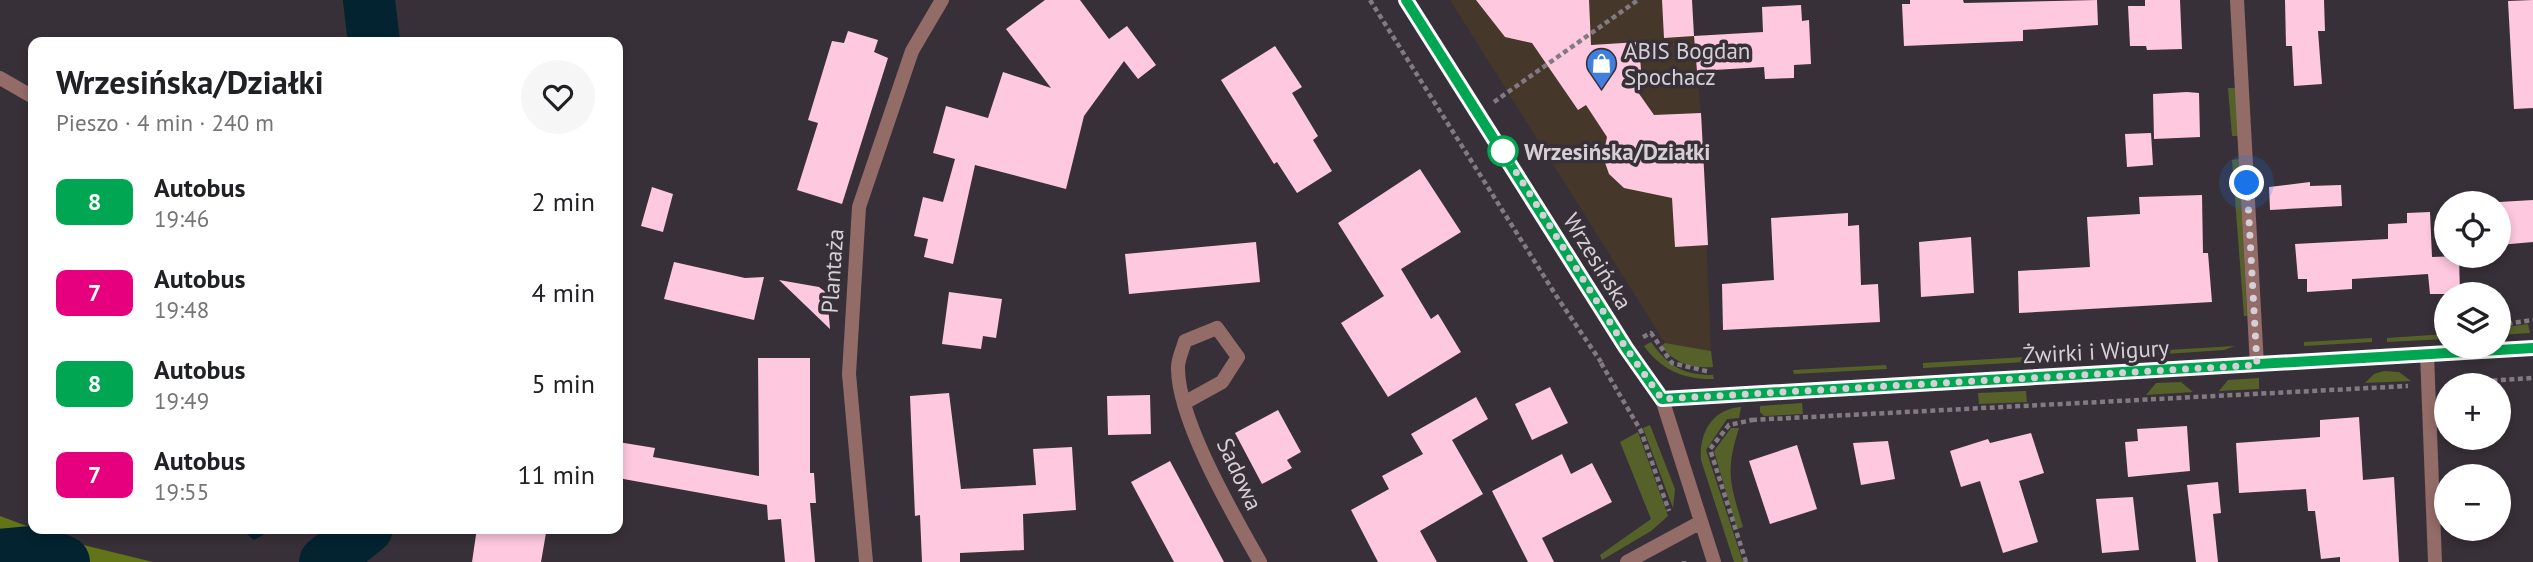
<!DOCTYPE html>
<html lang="pl">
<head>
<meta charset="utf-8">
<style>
	:root { --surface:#fff; --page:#f6f6f6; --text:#202124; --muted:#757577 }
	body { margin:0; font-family:"PT Sans",sans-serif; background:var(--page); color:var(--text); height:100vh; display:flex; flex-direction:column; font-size:26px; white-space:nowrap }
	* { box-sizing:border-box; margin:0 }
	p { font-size:23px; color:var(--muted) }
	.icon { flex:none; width:38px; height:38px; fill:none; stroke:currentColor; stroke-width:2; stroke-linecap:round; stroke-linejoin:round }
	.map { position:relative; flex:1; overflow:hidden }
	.drawer { position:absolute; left:28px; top:37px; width:595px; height:497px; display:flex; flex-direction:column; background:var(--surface); border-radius:14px; box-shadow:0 4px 10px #0003 }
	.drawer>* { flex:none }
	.badge { padding:0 14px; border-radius:10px; font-size:24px; line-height:46px }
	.fabs { position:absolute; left:2434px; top:191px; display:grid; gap:14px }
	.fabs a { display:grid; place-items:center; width:77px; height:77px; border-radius:50%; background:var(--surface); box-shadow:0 4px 10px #0003; font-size:35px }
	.you { position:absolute; width:35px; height:35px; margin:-18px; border:5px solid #fff; border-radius:50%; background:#1a73e8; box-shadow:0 0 0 10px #1a73e833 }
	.map>.badge { position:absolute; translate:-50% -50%; box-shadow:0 0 0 4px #fff }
	.round { display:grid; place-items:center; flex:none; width:74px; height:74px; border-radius:37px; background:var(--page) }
	.head { display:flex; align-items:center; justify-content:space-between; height:119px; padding:0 28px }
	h1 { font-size:33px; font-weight:700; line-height:52px }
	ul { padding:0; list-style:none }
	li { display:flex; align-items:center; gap:21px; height:91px; padding:0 28px }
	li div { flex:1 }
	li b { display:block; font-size:26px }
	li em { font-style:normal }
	li .badge { min-width:77px; font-weight:700; text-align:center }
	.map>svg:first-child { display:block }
	.commercial { fill:#46372b }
	.green { fill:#556129 }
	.forest { fill:#627318 }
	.water { fill:#032331 }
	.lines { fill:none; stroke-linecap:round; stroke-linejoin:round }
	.river { stroke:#032331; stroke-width:52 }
	.building { fill:#fec8de }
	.path { stroke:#817b81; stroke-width:4.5; stroke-dasharray:5 3.5; stroke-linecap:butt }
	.lane { stroke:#936c68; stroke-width:14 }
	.street { stroke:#936c68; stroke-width:14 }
	.line-casing { stroke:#fff; stroke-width:16 }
	.line { stroke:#00a651; stroke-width:10 }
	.walk { stroke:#d5d0d5; stroke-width:7; stroke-dasharray:0 12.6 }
	.stop-dot { fill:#fff; stroke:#00a651; stroke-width:3.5 }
	.labels { text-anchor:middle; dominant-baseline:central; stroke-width:7; stroke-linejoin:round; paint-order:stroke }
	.poi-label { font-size:23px; fill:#d5d0d5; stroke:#383038; text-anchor:start }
	.stop-label { font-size:23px; font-weight:bold; fill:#d5d0d5; stroke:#383038; text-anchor:start }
	.street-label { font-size:23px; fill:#d5d0d5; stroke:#383038 }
</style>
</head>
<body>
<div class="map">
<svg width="2533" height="562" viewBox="0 0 2533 562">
	<rect width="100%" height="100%" fill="#383038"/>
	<!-- commercial -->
	<path class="commercial" d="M1450,0H1662L1665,38L1694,36L1701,113L1711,351L1665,343Z"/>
	<!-- green -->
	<path class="green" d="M2228,88H2236L2238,136H2232Z
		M2239,159L2247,316H2244L2232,160Z
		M2528,324L2530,333L2499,335V328Z
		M2446,334V339L2387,342V338Z
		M2372,338V342L2304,346V342Z
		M1651,342C1668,366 1683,375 1713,375L1714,379C1685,380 1661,370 1644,346Z
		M1665,343L1711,351L1713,367C1691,369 1675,363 1661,346Z
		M2235,346L2224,350L2151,355L2150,351Z
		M2062,355V360L1923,368V363Z
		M1886,365L1887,369L1794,374L1793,370Z
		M2384,371L2399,372L2411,381L2365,383L2374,374Z
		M2259,378V389L2219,391L2228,380Z
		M2181,382L2193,392L2146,395L2156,383Z
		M2026,391L2027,402L1979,404L1978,393Z
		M1802,403L1803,414L1764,416L1760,412V406Z
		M1741,407L1739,418L1727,419L1706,450L1743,562H1734L1701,460C1699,433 1712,409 1741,407Z
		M1650,425L1675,489L1673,508L1643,428Z
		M1731,428H1739C1725,472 1730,483 1743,527L1737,529L1714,451Z
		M1638,432L1668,516L1651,531L1602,560L1600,555L1651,519L1620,442Z"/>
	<!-- forest -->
	<path class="forest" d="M0,516L67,541L153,562H0Z"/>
	<!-- water -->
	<path class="water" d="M241,529H274L254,540Z"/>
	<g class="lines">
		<!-- river -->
		<path class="river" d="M369,0L374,42
			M0,555L40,551L64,562
			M325,562L367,528"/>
	</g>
	<!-- building -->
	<path class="building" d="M1045,0H1080L1109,39L1127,26L1156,65L1138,79L1124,61L1084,116L1066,189L975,165L953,264L924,257L928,239L914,236L923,197L943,202L955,159L933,153L946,106L988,118L1003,72L1051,88L1006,29Z
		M1476,0H1589L1591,45L1639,42L1641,70L1628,78L1654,115L1701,113L1708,245L1675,247L1672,198L1624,188L1609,174L1603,157L1607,137L1586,105L1578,110L1532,43L1505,37Z
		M1662,0H1692L1694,36L1664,38Z
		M1910,0H1963L1964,3L2097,0L2098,25L2023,30V41L1904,46L1902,4H1910Z
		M2145,0H2180L2182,49L2147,50L2146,46H2130L2128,6H2145Z
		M2285,0H2324L2325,31H2318L2322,84L2294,86L2292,46H2286Z
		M2533,0V108L2514,109L2508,1Z
		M1801,5L1802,21L1809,20L1811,64L1794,65V78L1765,79L1764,67L1697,71L1694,36L1763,32L1762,7Z
		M848,31L878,40L874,52L888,58L842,204L797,190L818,123L808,120L832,41L844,43Z
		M1275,46L1302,87L1292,93L1318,136L1313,140L1332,171L1297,193L1277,162L1274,164L1221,80Z
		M2187,92L2199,93L2200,137L2154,139L2153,94Z
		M2151,133L2153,165L2127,167L2125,134Z
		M1420,169L1461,232L1401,269L1431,319L1438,314L1461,352L1388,397L1341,323L1384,296L1338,223Z
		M2310,182V186L2341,185L2342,206L2270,210L2269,187Z
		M652,187L673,194L663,232L641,226Z
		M2202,195L2203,253H2208L2212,302L2019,313L2018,271L2090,267L2087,217L2140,214L2139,197Z
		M2533,200V242L2499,245V202Z
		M2430,212L2432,257L2459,256L2460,294H2430L2428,274L2352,279V289L2307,292V279H2298L2295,244L2388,239V224L2407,223V213Z
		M1848,213V226L1859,225L1861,285L1878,284L1880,322L1723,330L1722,284L1774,280L1771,218Z
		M1971,237L1974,293L1921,297L1919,242Z
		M1256,242L1260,282L1129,294L1125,254Z
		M674,262L745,278L764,277L754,320L664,299Z
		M779,280L819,287L827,293L830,329Z
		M949,292L1002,299L996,338L983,336L981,349L942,344Z
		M758,358H810V473H814L816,503H810L815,562H785L781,519L768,520L767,505L618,478V442L655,448L653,457L759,476Z
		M1550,387L1568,423L1532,440L1515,404Z
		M949,393L961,489L1036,485L1033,449L1072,447L1076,510L1023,514L1024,550L960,553V562H922L920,515L915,516L910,396Z
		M1150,395L1151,434L1108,435L1107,396Z
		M1476,397L1488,419L1452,440L1483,494L1420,531L1437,562H1378L1351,510L1389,489L1382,476L1423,454L1411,434Z
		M1278,410L1301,452L1287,460L1292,468L1262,484L1235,433Z
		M2359,417L2363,480L2394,477L2399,562H2340V557L2321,559L2315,511H2308L2306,489L2239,493L2236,443L2320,437V420Z
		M2187,426L2190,471L2128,477L2125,442L2138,441L2137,429Z
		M2031,433L2044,473L2019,481L2038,542L2003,553L1980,481L1961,487L1950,451L1988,439L1990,443Z
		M1888,441L1895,479L1861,485L1853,443Z
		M1797,445L1817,509L1770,524L1749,461Z
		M1562,454L1571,474L1592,463L1612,502L1542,538L1554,562H1528L1492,491Z
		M1170,461L1224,562H1174L1131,482Z
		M2218,482L2221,513L2213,514L2218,562H2196L2187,485Z
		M2133,497L2139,550L2102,553L2096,499Z
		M477,528L546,533L541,562H472Z"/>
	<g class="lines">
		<!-- path -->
		<path class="path" d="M1370,0L1557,297L1601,362
			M1494,102L1638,0
			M2499,325L2533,320
			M1643,337L1651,333L1672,363L1710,372
			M1601,363L1641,431L1669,511
			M2450,383L2533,378
			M1752,420L2408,386
			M1684,561V562
			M1746,562L1710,449L1729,425L1752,420V417"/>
		<!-- lane -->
		<path class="lane" d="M0,78L33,97"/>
		<!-- street -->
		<path class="street" d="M1406,0L1626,348L1662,399L1714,562
			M2237,0L2257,365
			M2427,354L2435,562
			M1662,399L2533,348
			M1184,403L1222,382L1238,357L1217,328L1185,341C1183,349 1178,359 1178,367C1177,419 1234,516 1260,562
			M866,562L849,374L859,207L912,51L942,0
			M1627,562L1701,522"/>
	</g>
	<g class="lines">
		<defs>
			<path id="line" d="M1406,0L1626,348L1662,399L2533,348"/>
		</defs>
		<!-- line casing -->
		<use href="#line" class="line-casing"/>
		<!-- line -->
		<use href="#line" class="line"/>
		<!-- walk -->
		<path class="walk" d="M1503,151L1626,348L1662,399L2257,365L2247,183"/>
	</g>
	<!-- icons -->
	<defs>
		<symbol id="shop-pin" viewBox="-11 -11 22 30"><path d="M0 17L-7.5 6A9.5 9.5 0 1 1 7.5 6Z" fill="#3f7fe0" stroke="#383038"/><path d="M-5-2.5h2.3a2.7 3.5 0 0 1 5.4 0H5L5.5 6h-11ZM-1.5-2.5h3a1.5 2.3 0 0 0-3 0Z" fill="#fff"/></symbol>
	</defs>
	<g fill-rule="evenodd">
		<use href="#shop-pin" x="1584" y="46" width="35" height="47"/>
	</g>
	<!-- markers -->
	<circle class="stop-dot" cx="1503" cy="151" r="14"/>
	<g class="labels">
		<!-- poi labels -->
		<g class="poi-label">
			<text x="1624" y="50">ABIS Bogdan<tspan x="1624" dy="26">Spochacz</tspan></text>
		</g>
		<!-- stop labels -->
		<g class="stop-label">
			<text x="1524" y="151">Wrzesińska/Działki</text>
		</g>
		<!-- street labels -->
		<g class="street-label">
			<text transform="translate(1598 261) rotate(58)">Wrzesińska</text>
			<text transform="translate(832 271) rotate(-86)">Plantaża</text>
			<text transform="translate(2096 351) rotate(-3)">Żwirki i Wigury</text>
			<text transform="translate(1240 474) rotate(65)">Sadowa</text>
		</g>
	</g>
</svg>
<div class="fabs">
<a><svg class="icon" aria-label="locate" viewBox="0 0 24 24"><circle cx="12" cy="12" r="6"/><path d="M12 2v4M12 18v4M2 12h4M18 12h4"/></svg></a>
<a><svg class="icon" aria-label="layers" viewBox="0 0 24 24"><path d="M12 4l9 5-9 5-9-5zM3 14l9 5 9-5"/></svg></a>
<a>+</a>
<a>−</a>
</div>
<div class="you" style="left:2247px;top:183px"></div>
<section class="drawer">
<div class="head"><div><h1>Wrzesińska/Działki</h1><p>Pieszo · 4 min · 240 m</p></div><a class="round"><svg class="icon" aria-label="heart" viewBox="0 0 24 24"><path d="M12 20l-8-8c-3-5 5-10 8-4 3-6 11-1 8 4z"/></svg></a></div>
<ul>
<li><span class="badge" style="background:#00a651;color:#fff">8</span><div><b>Autobus</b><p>19:46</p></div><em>2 min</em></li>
<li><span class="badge" style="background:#e6007e;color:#fff">7</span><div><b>Autobus</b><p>19:48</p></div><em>4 min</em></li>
<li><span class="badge" style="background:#00a651;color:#fff">8</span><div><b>Autobus</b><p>19:49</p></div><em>5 min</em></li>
<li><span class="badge" style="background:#e6007e;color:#fff">7</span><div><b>Autobus</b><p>19:55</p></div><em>11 min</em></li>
</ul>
</section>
</div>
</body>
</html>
